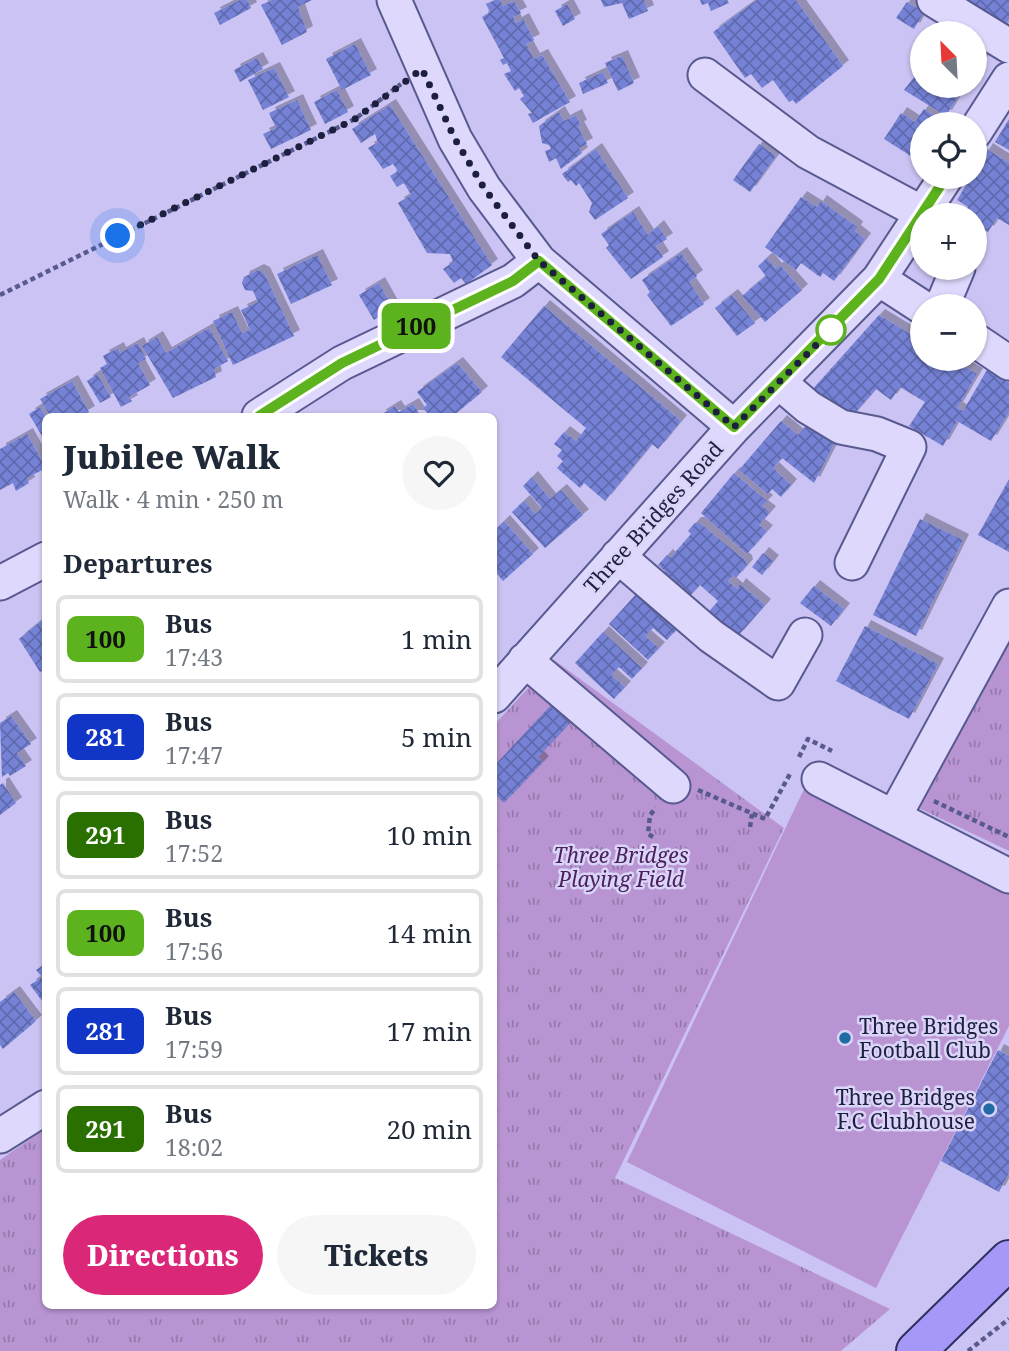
<!DOCTYPE html>
<html lang="en">
<head>
<meta charset="utf-8">
<style>
	:root { --surface:#fff; --page:#f6f6f7; --text:#1f2937; --muted:#747a83; --line:#e0e1e3; --accent:#db2777 }
	body { margin:0; font-family:"Noto Serif",serif; background:var(--page); color:var(--text); height:100vh; display:flex; flex-direction:column; font-size:26px; white-space:nowrap }
	* { box-sizing:border-box; margin:0 }
	p { font-size:23px; color:var(--muted) }
	.icon { flex:none; width:38px; height:38px; fill:none; stroke:currentColor; stroke-width:2; stroke-linecap:round; stroke-linejoin:round }
	.map { position:relative; flex:1; overflow:hidden }
	.side { position:absolute; left:42px; top:413px; width:455px; height:896px; display:flex; flex-direction:column; background:var(--surface); border-radius:10px; box-shadow:0 2px 5px #0004 }
	.side>* { flex:none }
	.badge { padding:0 14px; border-radius:10px; font-size:24px; line-height:46px }
	.needle { width:46px; rotate:336deg }
	.fabs { position:absolute; left:910px; top:21px; display:grid; gap:14px }
	.fabs a { display:grid; place-items:center; width:77px; height:77px; border-radius:50%; background:var(--surface); box-shadow:0 2px 5px #0004; font-size:35px }
	.you { position:absolute; width:35px; height:35px; margin:-18px; border:5px solid #fff; border-radius:50%; background:#1a73e8; box-shadow:0 0 0 10px #1a73e833 }
	.map>.badge { position:absolute; translate:-50% -50%; box-shadow:0 0 0 4px #fff }
	h2 { padding:0 21px; font-size:26px; line-height:63px }
	.round { display:grid; place-items:center; flex:none; width:74px; height:74px; border-radius:37px; background:var(--page) }
	.headline { display:flex; align-items:center; justify-content:space-between; height:119px; padding:0 21px }
	h1 { font-size:33px; font-weight:800; line-height:52px }
	.cta { display:flex; gap:14px; margin-top:auto; padding:14px 21px }
	.cta a { flex:1; height:80px; border-radius:42px; background:var(--accent); color:#fff; font-size:28px; font-weight:800; line-height:80px; text-align:center }
	.cta a+a { background:var(--page); color:var(--text) }
	ul { padding:0; list-style:none }
	li { display:flex; align-items:center; gap:21px; height:88px; margin:0 14px 10px; padding:0 7px; border:4px solid var(--line); border-radius:10px }
	li div { flex:1 }
	li b { display:block; font-size:26px }
	li em { font-style:normal }
	li .badge { min-width:77px; font-weight:700; text-align:center }
	.map>svg:first-child { display:block }
	.green { fill:#b895d2 }
	.park { fill:url(#park-tufts) }
	.building { fill:url(#building-cross-hatch); filter:url(#shadow) }
	.lines { fill:none; stroke-linecap:round; stroke-linejoin:round }
	.minor-casing { stroke:#57598f; stroke-width:37 }
	.major-casing { stroke:#2c305d; stroke-width:42 }
	.path { stroke:#57598f; stroke-width:4.5; stroke-dasharray:5 3.5; stroke-linecap:butt }
	.minor { stroke:#ddd8fc; stroke-width:33 }
	.major { stroke:#a598f9; stroke-width:38 }
	.line-casing { stroke:#fff; stroke-width:16 }
	.line { stroke:#5cb31e; stroke-width:10 }
	.walk { stroke:#1d1f3e; stroke-width:7; stroke-dasharray:0 12.6 }
	.stop-dot { fill:#fff; stroke:#5cb31e; stroke-width:3.5 }
	.poi-dot { fill:#216ba5; stroke:#dad4f9; stroke-width:2.5 }
	.labels { text-anchor:middle; dominant-baseline:central; stroke-width:5; stroke-linejoin:round; paint-order:stroke }
	.street-label { font-size:21px; fill:#1d1f3e; stroke:#dad4f9 }
	.park-label { font-size:21px; font-style:italic; fill:#4b215c; stroke:#dad4f9 }
	.poi-label { font-size:21px; fill:#1d1f3e; stroke:#dad4f9; text-anchor:start }
</style>
</head>
<body>
<div class="map">
<svg width="1009" height="1351" viewBox="0 0 1009 1351">
	<defs>
		<pattern id="park-tufts" width="24" height="20" patternUnits="userSpaceOnUse" patternTransform="scale(1.75)"><rect width="24" height="20" fill="#b895d2"/><path d="M3 7l-1-3M5 7V3M7 7l1-3M15 17l-1-3M17 17v-4M19 17l1-3" fill="none" stroke="#9579ac"/></pattern>
		<pattern id="building-cross-hatch" width="8" height="8" patternUnits="userSpaceOnUse" patternTransform="scale(1.75)"><rect width="8" height="8" fill="#7582d5"/><path d="M0 0l8 8M0 8l8-8" fill="none" stroke="#5f6aae"/></pattern>
		<filter id="shadow"><feDropShadow dx="6" dy="-6" stdDeviation="0" flood-color="#0004"/></filter>
	</defs>
	<rect width="100%" height="100%" fill="#cac3f3"/>
	<!-- green -->
	<path class="green" d="M805,787L1009,892V1026L876,1288L627,1162Z"/>
	<!-- park -->
	<path class="park" d="M1009,625V851L908,803Z
		M554,660L784,828L615,1178L890,1309L841,1351H0V1160L45,1129L46,1306H494V725Z"/>
	<!-- building -->
	<path class="building" d="M240,0H247L251,8L220,25L214,13Z
		M272,0H312L298,7L307,32L282,45L261,5Z
		M495,0H500L503,6L514,1L521,13L513,17L516,23L523,19L534,40L526,44L534,59L542,55L570,102L533,123L528,114L532,113L520,99L524,96L519,88L515,91L504,74L511,71L507,63L503,65L500,60L504,58L482,17L490,12L486,4Z
		M601,0H644L648,11L629,19L622,3L604,7Z
		M700,0H727L729,3L711,11L708,3L702,5Z
		M757,0H796L843,66L796,104L793,100L789,102L773,80L762,88L751,74L745,78L713,32Z
		M945,0H1009V19L999,34Z
		M907,2L924,12L914,29L896,18Z
		M567,4L575,19L563,26L555,11Z
		M961,24L993,43L978,68L975,66V33H956Z
		M355,44L371,75L342,90L326,59Z
		M922,48V86H964L946,116L904,90L922,67L914,62Z
		M622,56L634,83L618,91L605,63Z
		M257,58L263,69L240,82L234,70Z
		M274,68L289,97L263,110L248,80Z
		M603,72L608,83L583,94L579,83Z
		M337,90L348,112L325,124L314,102Z
		M297,100L311,130L271,149L263,134L276,128L269,113Z
		M390,105L492,265L466,284L461,278L454,283L443,269L453,262L450,254L427,253L398,203L411,195L404,183L397,187L390,176L398,171L393,164L383,169L368,148L378,142L375,134L361,143L352,129Z
		M924,109L942,121L939,124H922V151L917,160L884,139L901,113L915,122Z
		M559,112L564,121L576,115L581,126L578,127L587,144L579,148L582,153L561,169L556,158L549,162L545,151L551,149L549,145L542,143L539,126Z
		M1009,119V150L995,142Z
		M759,144L776,156L750,192L733,180Z
		M596,149L628,198L595,220L589,212L592,203L579,183L576,186L571,180L568,182L562,174Z
		M987,149L1009,163V225L997,218L988,232L975,224V215H963L968,207L957,200L971,177H975V170Z
		M801,197L817,207L821,201L857,227L855,231L865,239L834,281L823,273L820,277L801,263L796,270L765,247Z
		M633,212L648,235L658,226L667,239L656,246L663,257L631,279L606,248L609,245L601,234Z
		M681,253L697,276L689,282L704,304L671,326L647,295L650,292L642,280Z
		M317,255L332,285L291,304L277,274Z
		M767,258L776,269L780,265L802,290L765,322L742,296L766,276L758,266Z
		M258,270L264,273L294,336L233,365L213,321L232,312L242,333L250,330L241,310L258,302L253,291L245,290L242,283L244,277Z
		M379,283L393,308L374,320L359,295Z
		M732,295L755,323L737,336L715,308Z
		M544,306L681,421L658,449L652,444L605,501L584,483L580,488L557,468L563,461L557,456L562,450L554,444L564,432L576,441L586,428L501,357Z
		M879,315L922,341V359H951L977,374L957,408L963,411L987,370L1009,383V412L991,441L957,421L943,446L909,426L925,402L900,387L891,400L876,389L849,420L811,391Z
		M209,328L228,361L214,369L216,377L173,398L142,346L157,337L166,353Z
		M138,343L146,359L138,363L150,385L129,397L132,401L121,407L100,368L107,364L103,356L118,348L120,353Z
		M457,363L482,392L453,416H430L423,408L427,405L417,392Z
		M97,374L111,397L100,403L87,381Z
		M72,381L89,412L82,416H50L40,399Z
		M413,404L421,416H379L395,406L399,412Z
		M40,407L46,417V434L42,436L29,414Z
		M781,421L798,435L805,427L835,442L814,483L782,458L773,468L791,485L781,497L772,489L768,494L739,470Z
		M27,434L46,468L27,478L29,483L16,491L13,483L0,490V449Z
		M734,473L767,501L762,506L770,512L759,525L767,531L747,554L701,513Z
		M532,477L550,499L561,490L583,515L545,548L512,512L524,501L535,514L542,508L523,486Z
		M1009,479V552L978,535Z
		M920,519L963,540L916,636L873,615Z
		M504,521L533,554L503,581L494,570V531Z
		M695,523H700L746,561L747,565L736,578L733,575L728,581L737,589L740,584L765,605L738,636L717,619L713,621L706,615L718,601L700,585L674,613L648,590L665,571L658,565L667,555L670,558L691,534L688,531Z
		M763,553L773,561L762,575L752,567Z
		M814,586L844,609L831,626L800,603Z
		M637,593L677,629L667,640L653,628L645,636L659,648L648,660L609,624Z
		M46,617V669L40,672L19,639Z
		M865,626L938,664L909,719L836,681Z
		M603,632L642,668L632,679L619,667L611,675L625,687L614,699L575,663Z
		M552,704L571,722L538,757L543,762L504,803L494,793V766Z
		M11,716L31,744L17,753L26,766L10,776L8,773L2,777L0,723Z
		M3,783L16,803L0,815V785Z
		M46,963V1006L30,985L42,977L36,970Z
		M14,992L36,1021L3,1049L0,1045V1002Z
		M998,1050L1009,1056V1173L999,1192L941,1161Z"/>
	<g class="lines">
		<defs>
			<path id="minor" d="M394,0L455,139L484,188L539,261L734,427
				M934,0L1009,46
				M705,75L808,152L922,213
				M975,132L1009,79
				M879,279L922,307
				M942,306L958,268
				M975,340L1009,363
				M780,383L808,407L841,427L877,434L909,447L852,563
				M259,416L342,363L513,281L539,261
				M618,556L711,636L778,683L805,635
				M0,583L46,559
				M525,660L673,786
				M494,696L734,427L879,279L946,177
				M819,779L1009,876
				M894,817L1009,606
				M0,1136L46,1107"/>
			<path id="major" d="M916,1351L1009,1260"/>
		</defs>
		<!-- minor casing -->
		<use href="#minor" class="minor-casing"/>
		<!-- major casing -->
		<use href="#major" class="major-casing"/>
		<!-- path -->
		<path class="path" d="M0,295L355,119L401,84
			M799,757L808,739L832,751
			M698,790L765,819L790,774
			M934,801L1009,837
			M750,827L752,814
			M653,837L648,834L650,815L656,808
			M968,1351L1009,1319"/>
		<!-- minor -->
		<use href="#minor" class="minor"/>
		<!-- major -->
		<use href="#major" class="major"/>
	</g>
	<g class="lines">
		<defs>
			<path id="line" d="M259,416L342,363L513,281L539,261L734,427L879,279L946,177"/>
		</defs>
		<!-- line casing -->
		<use href="#line" class="line-casing"/>
		<!-- line -->
		<use href="#line" class="line"/>
		<!-- walk -->
		<path class="walk" d="M118,236L355,119L422,69L455,139L484,188L539,261L734,427L833,328L831,330"/>
	</g>
	<!-- markers -->
	<circle class="stop-dot" cx="831" cy="330" r="14"/>
	<g class="poi-dot">
		<circle cx="845" cy="1038" r="7"/>
		<circle cx="989" cy="1109" r="7"/>
	</g>
	<g class="labels">
		<!-- street labels -->
		<g class="street-label">
			<text transform="translate(653 517) rotate(-48)">Three Bridges Road</text>
		</g>
		<!-- park labels -->
		<g class="park-label">
			<text x="621" y="855">Three Bridges<tspan x="621" dy="24">Playing Field</tspan></text>
		</g>
		<!-- poi labels -->
		<g class="poi-label">
			<text x="859" y="1026">Three Bridges<tspan x="859" dy="24">Football Club</tspan></text>
			<text x="975" y="1097" text-anchor="end">Three Bridges<tspan x="975" dy="24">F.C Clubhouse</tspan></text>
		</g>
	</g>
</svg>
<div class="fabs">
<a><svg class="needle" viewBox="-14 -14 28 28"><path d="M0-13l5 13h-10z" fill="#e53935"/><path d="M0 13l5-13h-10z" fill="#747a83"/></svg></a>
<a><svg class="icon" aria-label="locate" viewBox="0 0 24 24"><circle cx="12" cy="12" r="6"/><path d="M12 2v4M12 18v4M2 12h4M18 12h4"/></svg></a>
<a>+</a>
<a>−</a>
</div>
<div class="you" style="left:118px;top:236px"></div>
<b class="badge" style="left:416px;top:326px;background:#5cb31e;color:#111">100</b>
<section class="side">
<div class="headline"><div><h1>Jubilee Walk</h1><p>Walk · 4 min · 250 m</p></div><a class="round"><svg class="icon" aria-label="heart" viewBox="0 0 24 24"><path d="M12 20l-8-8c-3-5 5-10 8-4 3-6 11-1 8 4z"/></svg></a></div>
<h2>Departures</h2>
<ul>
<li><span class="badge" style="background:#5cb31e;color:#111">100</span><div><b>Bus</b><p>17:43</p></div><em>1 min</em></li>
<li><span class="badge" style="background:#1135c6;color:#fff">281</span><div><b>Bus</b><p>17:47</p></div><em>5 min</em></li>
<li><span class="badge" style="background:#297000;color:#fff">291</span><div><b>Bus</b><p>17:52</p></div><em>10 min</em></li>
<li><span class="badge" style="background:#5cb31e;color:#111">100</span><div><b>Bus</b><p>17:56</p></div><em>14 min</em></li>
<li><span class="badge" style="background:#1135c6;color:#fff">281</span><div><b>Bus</b><p>17:59</p></div><em>17 min</em></li>
<li><span class="badge" style="background:#297000;color:#fff">291</span><div><b>Bus</b><p>18:02</p></div><em>20 min</em></li>
</ul>
<div class="cta"><a>Directions</a><a>Tickets</a></div>
</section>
</div>
</body>
</html>
